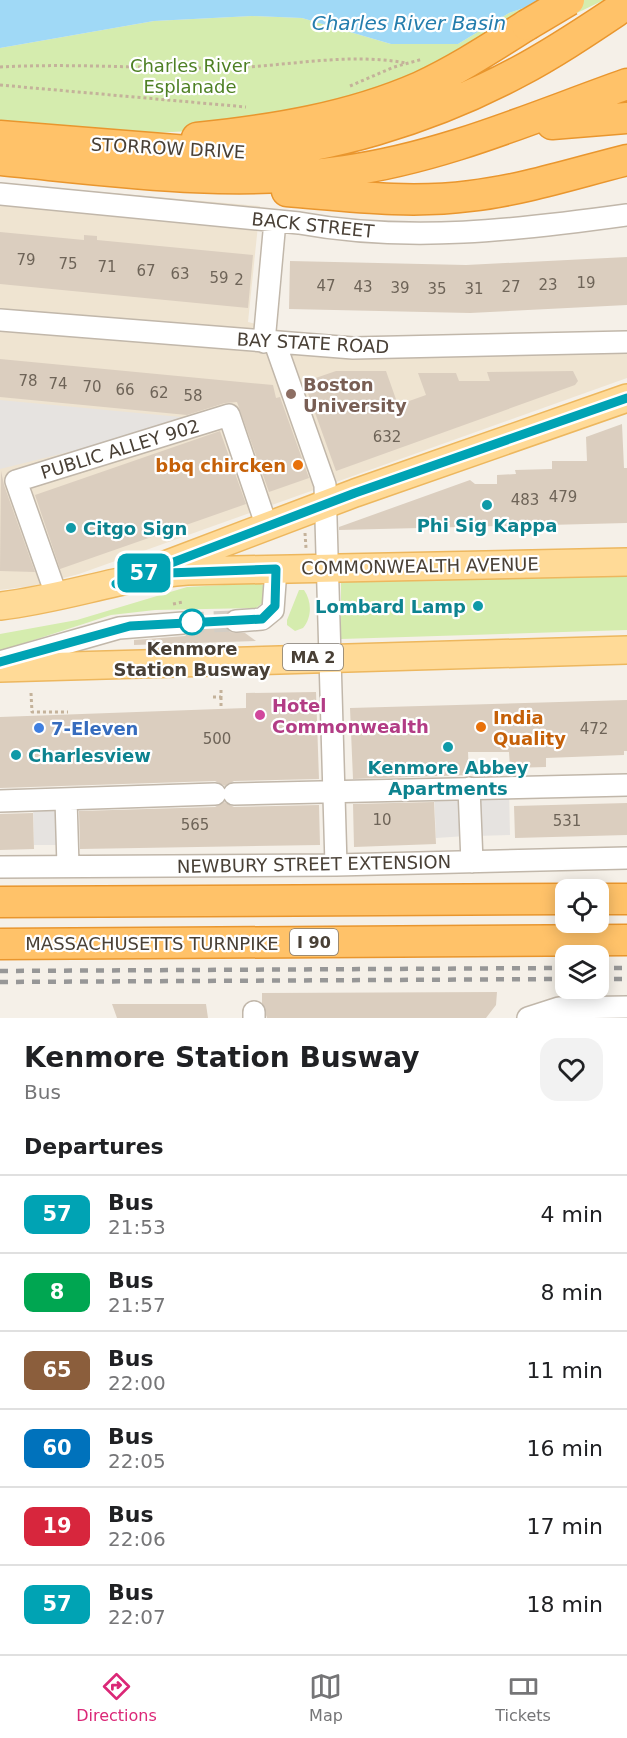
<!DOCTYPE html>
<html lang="en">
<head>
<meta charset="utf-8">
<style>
	:root { --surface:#fff; --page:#f2f2f2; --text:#202124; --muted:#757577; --line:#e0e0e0; --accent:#db2777 }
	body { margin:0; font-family:"DejaVu Sans",sans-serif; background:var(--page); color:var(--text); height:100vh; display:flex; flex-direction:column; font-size:22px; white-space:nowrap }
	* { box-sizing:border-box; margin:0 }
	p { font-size:20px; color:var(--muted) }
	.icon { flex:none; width:33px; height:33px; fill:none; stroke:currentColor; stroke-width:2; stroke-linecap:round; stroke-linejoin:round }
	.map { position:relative; height:1018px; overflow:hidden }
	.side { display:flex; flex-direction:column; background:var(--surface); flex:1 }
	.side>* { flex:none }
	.badge { padding:0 12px; border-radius:9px; font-size:21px; line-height:39px }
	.controls { position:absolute; left:555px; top:879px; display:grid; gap:12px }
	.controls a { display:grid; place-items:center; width:54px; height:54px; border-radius:12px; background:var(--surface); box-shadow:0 3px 15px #0003; font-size:30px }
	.map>.badge { position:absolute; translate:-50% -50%; box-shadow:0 0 0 3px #fff }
	h2 { padding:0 24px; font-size:22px; line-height:54px }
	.round { display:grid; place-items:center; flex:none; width:63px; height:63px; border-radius:18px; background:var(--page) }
	.head { display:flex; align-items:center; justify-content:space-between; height:102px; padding:0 24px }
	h1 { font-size:28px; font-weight:800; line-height:45px }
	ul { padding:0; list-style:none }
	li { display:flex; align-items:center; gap:18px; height:78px; padding:0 24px; border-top:2px solid var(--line) }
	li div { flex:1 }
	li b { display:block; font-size:22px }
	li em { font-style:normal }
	li .badge { min-width:66px; font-weight:700; text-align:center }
	.tabs { display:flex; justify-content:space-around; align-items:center; height:84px; border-top:2px solid var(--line); background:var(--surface); font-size:16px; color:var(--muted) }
	.tabs a { display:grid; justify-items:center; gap:3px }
	.tabs .selected { color:var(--accent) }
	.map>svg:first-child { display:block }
	.education { fill:#efe4d1 }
	.green { fill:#d5ecae }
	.parking { fill:#e6e3e0 }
	.water { fill:#a0d9f6 }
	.building { fill:#dbcebf }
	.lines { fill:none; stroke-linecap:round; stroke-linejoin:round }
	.minor-tunnel { stroke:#d3cdc4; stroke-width:21; stroke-dasharray:21 10; stroke-linecap:butt }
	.minor-casing { stroke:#c1b7aa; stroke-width:24 }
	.major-casing { stroke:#edb75e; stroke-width:30 }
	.highway-casing { stroke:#e9962e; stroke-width:33 }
	.path { stroke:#c4b29a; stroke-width:3; stroke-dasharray:3 3; stroke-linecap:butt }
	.minor { stroke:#fff; stroke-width:21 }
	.major { stroke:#ffda97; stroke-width:27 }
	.highway { stroke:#ffc269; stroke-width:30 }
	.rail { stroke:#979797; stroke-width:4.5; stroke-dasharray:8 8; stroke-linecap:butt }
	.highway-bridge-casing { stroke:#e9962e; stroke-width:33; stroke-linecap:butt }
	.highway-bridge { stroke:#ffc269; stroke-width:30 }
	.line-casing { stroke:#fff; stroke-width:14 }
	.line { stroke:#00a3b4; stroke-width:9 }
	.education-dot { fill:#8d6e63; stroke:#fff; stroke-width:2 }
	.food-dot { fill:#e8710a; stroke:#fff; stroke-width:2 }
	.culture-dot { fill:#0f9aa8; stroke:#fff; stroke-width:2 }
	.stop-dot { fill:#fff; stroke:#00a3b4; stroke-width:3 }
	.hotel-dot { fill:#d1479c; stroke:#fff; stroke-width:2 }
	.shop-dot { fill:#3f7fe0; stroke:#fff; stroke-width:2 }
	.labels { text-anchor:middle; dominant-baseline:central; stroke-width:4.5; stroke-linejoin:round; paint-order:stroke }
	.number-label { font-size:15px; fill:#6e6458 }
	.shield { fill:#fff; stroke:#807972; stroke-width:1.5 }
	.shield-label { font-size:16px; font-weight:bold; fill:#494036 }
	.park-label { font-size:18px; fill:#4e8024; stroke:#fff }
	.street-label { font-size:18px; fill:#494036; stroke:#fff }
	.education-label { font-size:18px; font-weight:bold; fill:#785e54; stroke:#fff; text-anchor:start }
	.food-label { font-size:18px; font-weight:bold; fill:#c56008; stroke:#fff; text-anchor:end }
	.culture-label { font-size:18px; font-weight:bold; fill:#0d838f; stroke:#fff }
	.stop-label { font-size:18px; font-weight:bold; fill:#494036; stroke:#fff }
	.hotel-label { font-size:18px; font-weight:bold; fill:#b23c85; stroke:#fff; text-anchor:start }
	.shop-label { font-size:18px; font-weight:bold; fill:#366cbe; stroke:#fff; text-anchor:start }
	.water-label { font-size:20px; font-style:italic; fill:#247dad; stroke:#fff }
</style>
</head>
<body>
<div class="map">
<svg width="627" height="1018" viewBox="0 0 627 1018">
	<rect width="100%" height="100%" fill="#f5f0e8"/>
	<!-- education -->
	<path class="education" d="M0,183L260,206L248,322L353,348L509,355L568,345L627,342V378L79,574L32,586L0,590Z"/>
	<!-- green -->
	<path class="green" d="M547,0H604L577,13H564L385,90L211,130L133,134L0,124V48L154,21L252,16L302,18L391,44H458L509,13Z
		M627,572V630L341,639V579Z
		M259,583L265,586V601L256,608L155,610L111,615L0,651V634L77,620L187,587Z
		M299,590H304C312,601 312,618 303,628L295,631L287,625V620Z"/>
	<!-- parking -->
	<path class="parking" d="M0,400L202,419L0,469Z
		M509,792L510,835L475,836L474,793Z
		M434,793H464L466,836L436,838Z
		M33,805H56L63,845H34Z"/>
	<!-- water -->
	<path class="water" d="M0,0H547L509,13L458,44H391L302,18L252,16L154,21L0,48Z"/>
	<!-- building -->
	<path class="building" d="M0,232L84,240V235L97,236V240L253,255L248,308L0,284Z
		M627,257V305L470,313L289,309L290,261L466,265Z
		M0,359L273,385L276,398L280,397L309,478L269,492L237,402L225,403L187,415L0,397Z
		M336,371H386L398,405L426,395L418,373H456L459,381H490L487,372L573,371L578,381L575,385L336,471L304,382Z
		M622,424L624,468H627V523L339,530V527L470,480L475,484H497V475L516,474L515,470L552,469V461H587L586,437Z
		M220,431L246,504L60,569L35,495Z
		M1,471L4,485L35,572L0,571Z
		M225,616L223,623L230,632L245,633L256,641L134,645V640L185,636L194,629L195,621Z
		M316,692L319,779L234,781L225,786L215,781L0,788V717L246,708V693Z
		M627,700V751H624V755L546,758V767L510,768L509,752H468L469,775L353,779L350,708Z
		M224,802L234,807L319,805L320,845L80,849L79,811L215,807Z
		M434,802L436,844L354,847L353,804Z
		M627,803V835L515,838L514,806Z
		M33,813L34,849L0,850V814Z
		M497,992L496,1005L486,1018H267L262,1003V993Z
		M112,1004H206L208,1018H117Z"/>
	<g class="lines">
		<!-- minor-tunnel -->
		<path class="minor-tunnel" d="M183,623L236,621"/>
		<defs>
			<path id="minor" d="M0,194L299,223C408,243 519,230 627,215
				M0,320L353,348L627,342
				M264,342L275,221
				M275,343L325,485L336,865
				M57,597L16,481L229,415L267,527
				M236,621L262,619L273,610L276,569
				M3,661L119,628L183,623
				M469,788L472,862
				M234,794L627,785
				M66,799L68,866
				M0,801L215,794
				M0,867L336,865L627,858
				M254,1018V1012
				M528,1018L559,1008L627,1007"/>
			<path id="major" d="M165,565L355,493L627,398
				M0,606C63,599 124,576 187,571L627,562
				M0,668L627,650"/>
			<path id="highway" d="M552,124L627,118
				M0,136L225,154C320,154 434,117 518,72C556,52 591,28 627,4
				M197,138C273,130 349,118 420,87C457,70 492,47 527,25
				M0,160C114,171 231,188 345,171C444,157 534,117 627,84
				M287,191C348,196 409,204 470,196C523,190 575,173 627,160
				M598,899H627
				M0,902L566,899
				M0,944L627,940"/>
		</defs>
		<!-- minor casing -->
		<use href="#minor" class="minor-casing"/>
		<!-- major casing -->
		<use href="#major" class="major-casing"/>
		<!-- highway casing -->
		<use href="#highway" class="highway-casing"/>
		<!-- path -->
		<path class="path" d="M0,67C74,63 149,69 224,68C284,67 346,52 406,63
			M0,85L246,107
			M350,86L394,67L423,59
			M305,533L306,548
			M173,604L183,602
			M31,693L32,712H68
			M213,697H221V689
			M221,697V708"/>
		<!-- minor -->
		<use href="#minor" class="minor"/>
		<!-- major -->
		<use href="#major" class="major"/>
		<!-- highway -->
		<use href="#highway" class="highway"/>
		<!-- rail -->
		<path class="rail" d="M598,968H627
			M0,971L566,968
			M598,979H627
			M0,982L566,979"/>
		<defs>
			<path id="highway-bridge" d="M527,25L569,0"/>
		</defs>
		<!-- highway-bridge casing -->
		<use href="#highway-bridge" class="highway-bridge-casing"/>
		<!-- highway-bridge -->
		<use href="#highway-bridge" class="highway-bridge"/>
	</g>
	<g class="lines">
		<defs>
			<path id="line" d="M0,662L130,626L262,619L275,606L276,569L168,573L116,584L355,493L627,398"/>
		</defs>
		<!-- line casing -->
		<use href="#line" class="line-casing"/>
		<!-- line -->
		<use href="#line" class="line"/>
	</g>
	<!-- markers -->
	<circle class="education-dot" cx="291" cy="394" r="6"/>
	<g class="food-dot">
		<circle cx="298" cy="465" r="6"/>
		<circle cx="481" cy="727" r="6"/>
	</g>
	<g class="culture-dot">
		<circle cx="487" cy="505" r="6"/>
		<circle cx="71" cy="528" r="6"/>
		<circle cx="478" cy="606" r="6"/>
		<circle cx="448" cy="747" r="6"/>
		<circle cx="16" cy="755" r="6"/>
	</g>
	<circle class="stop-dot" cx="192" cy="622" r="12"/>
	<circle class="hotel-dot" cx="260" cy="715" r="6"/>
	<circle class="shop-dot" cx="39" cy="728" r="6"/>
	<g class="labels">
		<!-- number labels -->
		<g class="number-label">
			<text x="26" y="260">79</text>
			<text x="68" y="264">75</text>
			<text x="107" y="267">71</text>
			<text x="146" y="271">67</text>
			<text x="180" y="274">63</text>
			<text x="219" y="278">59</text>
			<text x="239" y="280">2</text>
			<text x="586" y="283">19</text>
			<text x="548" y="285">23</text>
			<text x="326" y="286">47</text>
			<text x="363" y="287">43</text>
			<text x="511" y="287">27</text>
			<text x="400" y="288">39</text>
			<text x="437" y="289">35</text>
			<text x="474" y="289">31</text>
			<text x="28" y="381">78</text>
			<text x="58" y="384">74</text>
			<text x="92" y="387">70</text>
			<text x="125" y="390">66</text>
			<text x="159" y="393">62</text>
			<text x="193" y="396">58</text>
			<text x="387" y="437">632</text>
			<text x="563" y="497">479</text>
			<text x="525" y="500">483</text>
			<text x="594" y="729">472</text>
			<text x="217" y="739">500</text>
			<text x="382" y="820">10</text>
			<text x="567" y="821">531</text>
			<text x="195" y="825">565</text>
		</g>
		<!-- shield labels -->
		<g class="shield">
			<rect x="283" y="644" width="60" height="26" rx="4.5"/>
			<rect x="290" y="929" width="48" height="26" rx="4.5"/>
		</g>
		<g class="shield-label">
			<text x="313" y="657">MA 2</text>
			<text x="314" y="942">I 90</text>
		</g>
		<!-- park labels -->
		<g class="park-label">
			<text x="190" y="65">Charles River<tspan x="190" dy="21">Esplanade</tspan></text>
		</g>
		<!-- street labels -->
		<g class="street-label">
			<text transform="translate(168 148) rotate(3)">STORROW DRIVE</text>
			<text transform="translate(313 225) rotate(6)">BACK STREET</text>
			<text transform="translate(313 343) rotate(3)">BAY STATE ROAD</text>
			<text transform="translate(120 449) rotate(-17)">PUBLIC ALLEY 902</text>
			<text transform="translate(420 566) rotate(-1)">COMMONWEALTH AVENUE</text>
			<text transform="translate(314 864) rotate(-1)">NEWBURY STREET EXTENSION</text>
			<text x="152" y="943">MASSACHUSETTS TURNPIKE</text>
		</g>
		<!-- education labels -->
		<g class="education-label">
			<text x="303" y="384">Boston<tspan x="303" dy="21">University</tspan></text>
		</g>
		<!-- food labels -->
		<g class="food-label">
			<text x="286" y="465">bbq chircken</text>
			<text x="493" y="717" text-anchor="start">India<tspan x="493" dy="21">Quality</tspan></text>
		</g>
		<!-- culture labels -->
		<g class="culture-label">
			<text x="487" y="525">Phi Sig Kappa</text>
			<text x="83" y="528" text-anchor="start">Citgo Sign</text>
			<text x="466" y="606" text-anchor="end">Lombard Lamp</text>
			<text x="28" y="755" text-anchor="start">Charlesview</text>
			<text x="448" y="767">Kenmore Abbey<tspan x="448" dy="21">Apartments</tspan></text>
		</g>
		<!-- stop labels -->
		<g class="stop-label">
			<text x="192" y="648">Kenmore<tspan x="192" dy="21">Station Busway</tspan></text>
		</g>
		<!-- hotel labels -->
		<g class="hotel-label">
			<text x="272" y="705">Hotel<tspan x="272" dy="21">Commonwealth</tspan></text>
		</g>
		<!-- shop labels -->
		<g class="shop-label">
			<text x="51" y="728">7-Eleven</text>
		</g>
		<!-- water labels -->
		<g class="water-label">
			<text x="409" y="23">Charles River Basin</text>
		</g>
	</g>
</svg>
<div class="controls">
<a><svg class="icon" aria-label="locate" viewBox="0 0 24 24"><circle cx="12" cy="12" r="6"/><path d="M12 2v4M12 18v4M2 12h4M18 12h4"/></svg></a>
<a><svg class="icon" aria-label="layers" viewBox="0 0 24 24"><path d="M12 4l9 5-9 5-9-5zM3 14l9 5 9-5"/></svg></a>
</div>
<b class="badge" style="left:144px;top:573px;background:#00a3b4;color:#fff">57</b>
</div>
<section class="side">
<div class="head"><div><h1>Kenmore Station Busway</h1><p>Bus</p></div><a class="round"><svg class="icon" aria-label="heart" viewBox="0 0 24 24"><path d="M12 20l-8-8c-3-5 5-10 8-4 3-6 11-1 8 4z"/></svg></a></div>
<h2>Departures</h2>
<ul>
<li><span class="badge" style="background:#00a3b4;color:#fff">57</span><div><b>Bus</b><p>21:53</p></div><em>4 min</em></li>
<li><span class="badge" style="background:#00a651;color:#fff">8</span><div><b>Bus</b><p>21:57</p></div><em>8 min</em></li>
<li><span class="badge" style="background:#8b5e3c;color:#fff">65</span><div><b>Bus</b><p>22:00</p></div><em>11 min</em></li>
<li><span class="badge" style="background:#0072bc;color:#fff">60</span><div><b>Bus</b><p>22:05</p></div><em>16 min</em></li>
<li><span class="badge" style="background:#d7263d;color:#fff">19</span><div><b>Bus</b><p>22:06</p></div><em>17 min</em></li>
<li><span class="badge" style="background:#00a3b4;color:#fff">57</span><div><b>Bus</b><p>22:07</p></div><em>18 min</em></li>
</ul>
</section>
<nav class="tabs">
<a class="selected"><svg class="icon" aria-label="directions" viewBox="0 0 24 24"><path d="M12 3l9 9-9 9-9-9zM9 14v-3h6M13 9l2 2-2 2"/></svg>Directions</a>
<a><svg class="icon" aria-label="map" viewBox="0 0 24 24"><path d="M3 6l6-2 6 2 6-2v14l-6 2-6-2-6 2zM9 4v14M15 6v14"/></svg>Map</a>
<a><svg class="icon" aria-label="tickets" viewBox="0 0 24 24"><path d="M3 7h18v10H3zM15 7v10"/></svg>Tickets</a>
</nav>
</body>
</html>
